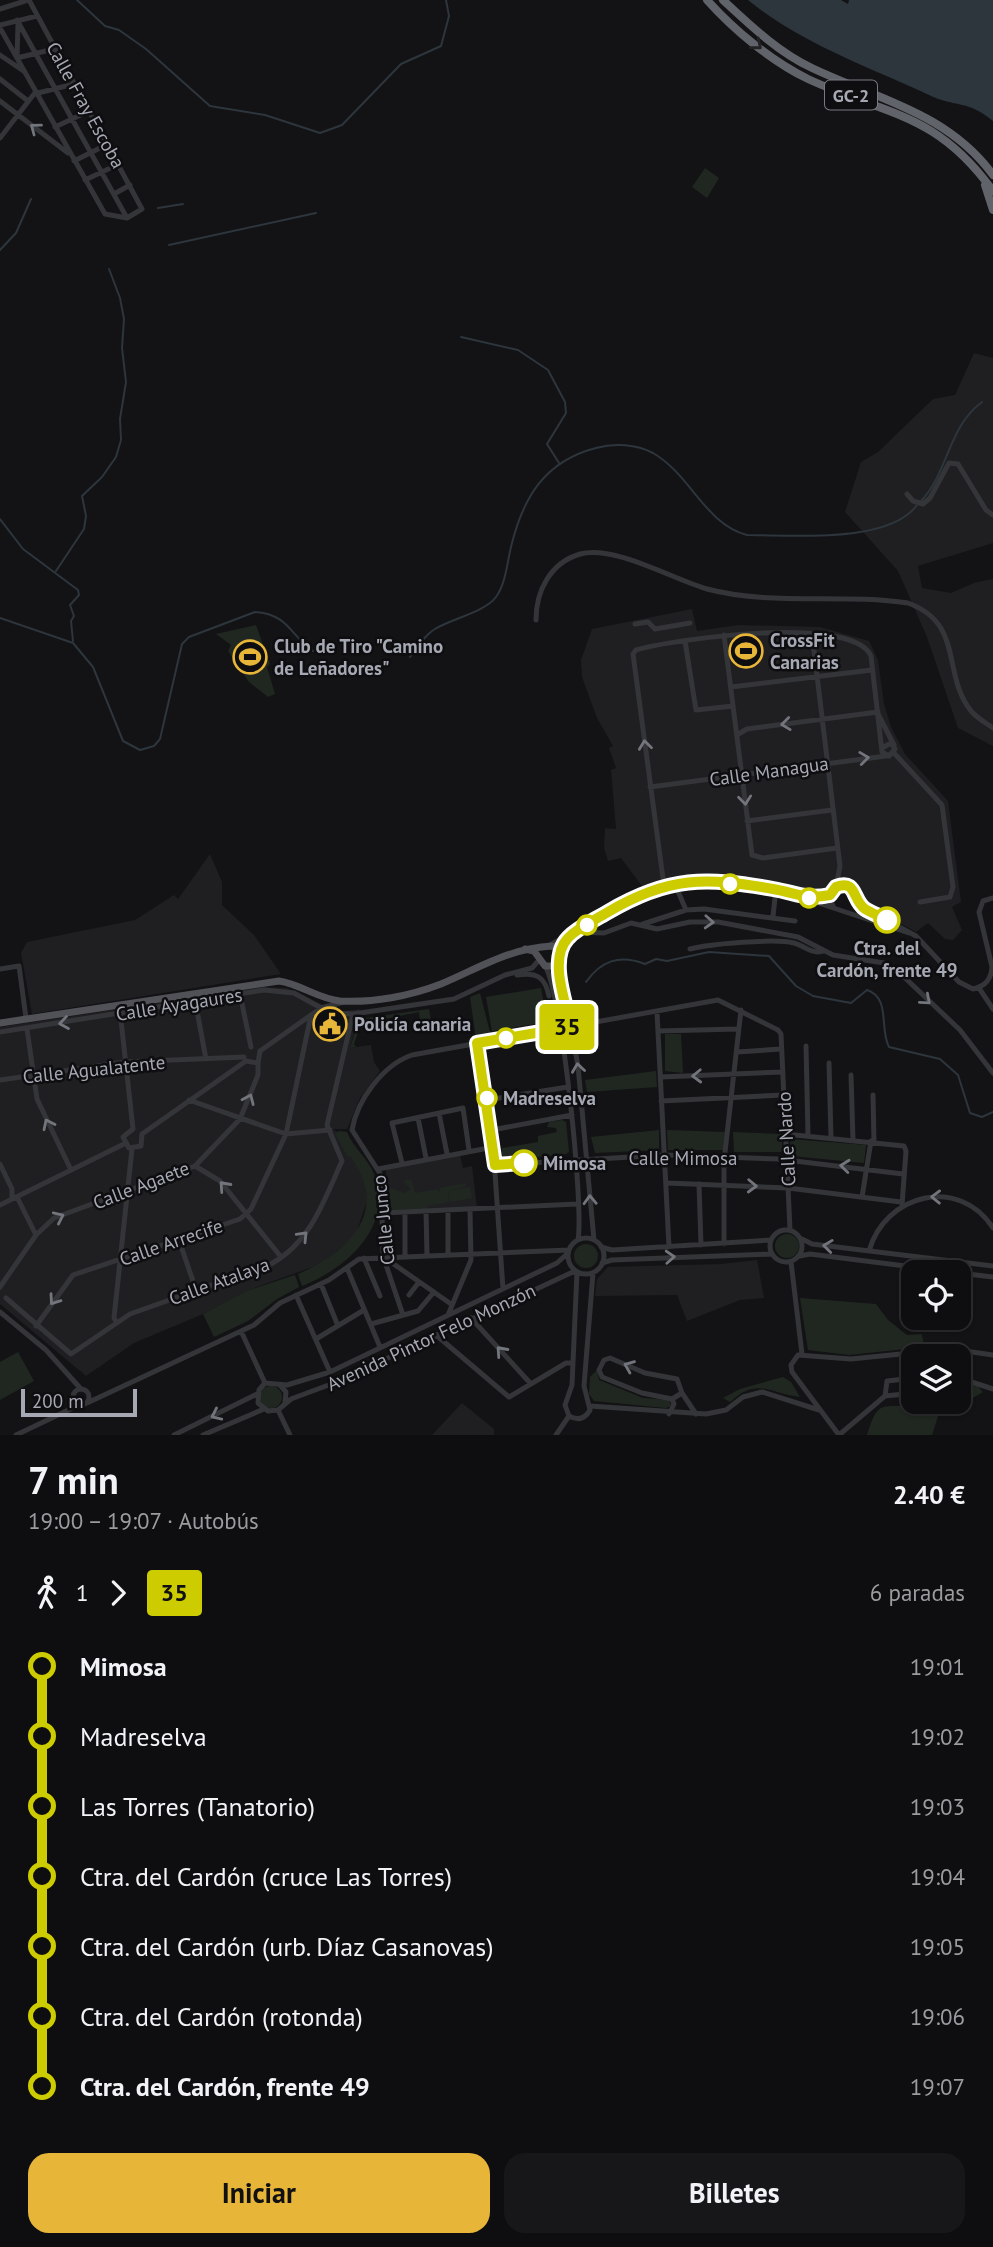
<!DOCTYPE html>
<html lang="es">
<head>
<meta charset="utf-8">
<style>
	:root { --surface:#0e0e10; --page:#171719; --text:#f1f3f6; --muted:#9b9c9f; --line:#2e2e30; --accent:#e7b639 }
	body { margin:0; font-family:"PT Sans",sans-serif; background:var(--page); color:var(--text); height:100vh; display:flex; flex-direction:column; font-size:26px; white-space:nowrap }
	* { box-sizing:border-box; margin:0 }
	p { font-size:23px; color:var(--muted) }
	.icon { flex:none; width:38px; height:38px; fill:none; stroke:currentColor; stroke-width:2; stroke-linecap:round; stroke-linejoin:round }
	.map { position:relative; height:1435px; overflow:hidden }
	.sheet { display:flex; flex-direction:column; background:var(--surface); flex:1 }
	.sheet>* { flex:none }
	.badge { padding:0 14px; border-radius:5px; font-size:24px; line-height:46px }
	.buttons { position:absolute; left:901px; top:1260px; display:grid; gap:14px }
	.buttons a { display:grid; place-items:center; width:70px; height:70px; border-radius:14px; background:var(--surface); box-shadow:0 2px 5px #0004,0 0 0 2px var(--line); font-size:35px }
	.scale { position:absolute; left:21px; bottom:18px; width:116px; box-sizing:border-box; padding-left:7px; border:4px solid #a6a9b4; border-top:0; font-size:19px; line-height:24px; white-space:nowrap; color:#a6a9b4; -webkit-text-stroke:5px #0e0e10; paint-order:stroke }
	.map>.badge { position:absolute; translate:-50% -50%; box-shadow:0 0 0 4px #fff }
	.legs { display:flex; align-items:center; gap:10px; height:77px; padding:0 28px; font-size:23px }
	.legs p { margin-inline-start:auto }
	.headline { display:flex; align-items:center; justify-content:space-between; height:119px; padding:0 28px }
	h1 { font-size:38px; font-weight:700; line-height:52px }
	.primary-button { display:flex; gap:14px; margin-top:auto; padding:14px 28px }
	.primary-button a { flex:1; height:80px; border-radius:21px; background:var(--accent); color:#111; font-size:28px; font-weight:700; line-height:80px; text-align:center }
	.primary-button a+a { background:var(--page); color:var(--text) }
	ul { padding:0 28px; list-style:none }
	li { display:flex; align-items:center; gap:24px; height:70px; font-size:26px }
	li i { display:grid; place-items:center; width:10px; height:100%; margin:0 9px; background:currentColor }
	li i::after { content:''; width:18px; height:18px; margin:-9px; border:5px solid; border-radius:50%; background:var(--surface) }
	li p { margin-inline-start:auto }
	li:first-child i { background:linear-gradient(#0000 50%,currentColor 0) }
	li:last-child i { background:linear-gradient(currentColor 50%,#0000 0) }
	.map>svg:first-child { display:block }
	.built { fill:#1f1f22 }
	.green { fill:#202721 }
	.water { fill:#2d353d }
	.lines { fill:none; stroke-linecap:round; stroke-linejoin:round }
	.stream { stroke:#2d353d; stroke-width:2 }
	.minor { stroke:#343539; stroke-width:5 }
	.major { stroke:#515258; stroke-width:7 }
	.highway { stroke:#61636a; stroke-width:8 }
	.oneway { stroke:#232326 }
	.oneway2 { stroke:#73757d }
	.line-1-casing { stroke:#fff; stroke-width:16 }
	.line-1 { stroke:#cc0; stroke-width:10 }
	.stop-1-dot { fill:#fff; stroke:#cc0; stroke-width:3.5 }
	.labels { text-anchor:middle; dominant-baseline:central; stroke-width:5; stroke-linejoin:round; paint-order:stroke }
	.shield { fill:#0e0e10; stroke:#787a83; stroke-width:2 }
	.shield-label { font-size:18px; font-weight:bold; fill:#a6a9b4 }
	.street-label { font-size:19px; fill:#a6a9b4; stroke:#0e0e10 }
	.poi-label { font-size:19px; font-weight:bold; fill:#a6a9b4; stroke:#0e0e10; text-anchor:start }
	.stop-label { font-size:19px; font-weight:bold; fill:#a6a9b4; stroke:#0e0e10; text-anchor:start }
</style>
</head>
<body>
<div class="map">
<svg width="993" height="1435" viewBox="0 0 993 1435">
	<rect width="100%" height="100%" fill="#131315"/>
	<!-- built -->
	<path class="built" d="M974,353L993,358V543L918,566L922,588L951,593L974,583L993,579V746L958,728L927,637L898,571L845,512L861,462L878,452L933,399L955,395Z
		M692,609L697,631L738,625L820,627L869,641L878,660L884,704L891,727L905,754L948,801L961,902L952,907L962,930L953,940L945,939L928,923L916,932L864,904L859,890L850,880L832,884L820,894L812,895L774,883L693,875L667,878L644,889L621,858L608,861L604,848L605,828L616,829L611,770L616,768L609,748L613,746L597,718L582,677L581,660L592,629Z
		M210,854L222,882V905L254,935L281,974L32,1014L21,953L27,942L135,920L174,895L178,899Z
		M264,987L287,988L332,1009L344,1011L360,1009L350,1048L371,1045L374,1062L380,1071L360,1098L347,1129H333L338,1133L347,1156L350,1155L364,1174L367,1201L355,1237L321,1264L246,1291L203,1314L134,1343L86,1376L0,1304V1027Z
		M460,1154L463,1168L472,1166L477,1208L389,1210L386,1207V1169Z
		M757,1260L764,1298L740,1300L687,1321L677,1295L595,1296L597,1279L608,1267L721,1264Z
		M462,1403L494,1429V1435H432Z"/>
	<!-- green -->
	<path class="green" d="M705,168L719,178L707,198L692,187Z
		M256,625L270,664L267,667L275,694L268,697L249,682L228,651L231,645L216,634Z
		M541,988L547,1022L492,1031L486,997Z
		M480,993L491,1036L476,1039L470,997Z
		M429,1009L431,1021L426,1019L420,1022L419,1012L361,1024L354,1044L356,1047L350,1048L359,1019Z
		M665,1034H681L683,1073L665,1071Z
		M656,1071L657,1087L587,1092L585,1080Z
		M562,1120L566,1122L569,1152L566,1154L500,1161L502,1148L538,1142V1136L557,1132L556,1128L547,1127L549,1122Z
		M659,1130V1150L595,1153L591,1137Z
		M667,1130L725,1132L723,1150H668Z
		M339,1131L347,1132C353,1148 368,1158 374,1174C395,1227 345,1269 302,1286L298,1274C349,1252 391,1211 350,1156H347L335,1133Z
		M733,1132L781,1134L783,1152H734Z
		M790,1139L866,1145L864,1163L791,1156Z
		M411,1179L415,1193L438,1189L440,1193V1188L466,1183V1186L451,1190L470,1187L472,1198L450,1202L448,1190L449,1202L427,1206V1209L389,1210L386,1207V1186L404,1193L411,1189L403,1181Z
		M775 1246a12 12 0 1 1 24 0a12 12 0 1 1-24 0Z
		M574 1256a12 12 0 1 1 24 0a12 12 0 1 1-24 0Z
		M295,1275L299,1287L277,1299L248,1321L214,1337L203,1314L246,1291Z
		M800,1298L876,1304L888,1320L907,1335L922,1334L924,1347L849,1355L808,1350Z
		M18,1352L34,1381L0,1400V1362Z
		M597,1370L599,1380L643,1398L669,1400L671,1406L666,1408L594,1401L589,1394L590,1377Z
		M783,1377L791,1382L800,1397C769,1394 758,1376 730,1402L723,1398L740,1389Z
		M959,1382L978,1387L983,1392L957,1407L944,1406L943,1402H959Z
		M260 1397a11 11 0 1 1 22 0a11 11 0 1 1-22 0Z
		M916,1406L938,1416L932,1435H867C878,1399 881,1407 916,1406Z"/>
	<!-- water -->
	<path class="water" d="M748,0H841L848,4L849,0H993V121C966,99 956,108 929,95C867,66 802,44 748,0Z"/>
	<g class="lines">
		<!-- stream -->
		<path class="stream" d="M77,0L105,26L119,30L146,49L210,106L265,115L320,133L342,125L401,64L441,46L449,16L446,0
			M158,208L183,204
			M169,245L316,213
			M0,250L16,233L31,199
			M461,337L518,350L548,370L565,402L566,413L547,444L559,463
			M921,501C949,471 948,427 982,402
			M0,519L23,549L78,590L79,595L70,605L74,616L71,621L73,641
			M56,571L84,529L86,516L82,496L102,477L116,457L121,440L120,419L126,382L122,348L124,319L120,298L109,269
			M0,618L73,643L93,667L123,741L140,750L154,746L160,739L182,644L189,637L255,612C289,614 291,637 313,651
			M410,657C417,647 425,635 435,629C451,619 485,612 496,597C506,583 507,563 511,547C523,497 545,461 596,448C614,443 636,444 653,453C691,475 705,524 747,535C791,535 889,544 917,505
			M586,982C601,961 619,954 645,964L656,959L667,961L709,952L769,956L796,986L813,996L851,1003L867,990C891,998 879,1028 889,1047L940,1059L958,1075L970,1113L982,1117L993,1112"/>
		<!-- minor -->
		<path class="minor" d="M0,9L28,0
			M17,20L127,218
			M18,24L17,58L54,49
			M0,25L37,16
			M0,28L105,214L127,218L142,209L29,0
			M0,55L25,72
			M0,79L28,101
			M0,101L68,153
			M55,127L89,111
			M0,138L34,94L74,84
			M74,161L108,144
			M85,180L119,164
			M114,194L130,185
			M907,494L913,501L923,504L930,498L949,463L958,464L986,510L993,515
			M536,620C536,591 550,563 580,554C615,545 672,579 707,589C771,606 843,593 908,603C965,624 941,673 971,711C977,718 986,723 993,728
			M635,624L648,622L655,629
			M655,629L690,623
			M812,634L840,866L836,887
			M724,635L752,855L763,858L837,848
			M685,641L696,710L733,706
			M731,687L872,670
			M878,714L894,745
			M737,735L747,729L878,712
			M894,753L942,805L953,887L950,897L920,902
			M650,787L886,756
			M747,821L832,810
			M674,882L686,910
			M664,886L633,654L636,650C674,639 852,614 871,656L882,752L889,756L895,749L891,743L882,748
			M810,898L830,895
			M833,906L830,899L833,889L844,884L855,890L864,908L916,936L959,982L973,989C986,986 991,979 992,967L979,912L983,901L993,898
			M773,916L776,889
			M643,924L686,910L704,909L795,921
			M575,932L604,933L631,923L657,929L690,922H718L798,937L833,955L884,963L902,975L960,1030L993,1073
			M550,945L636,897L689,880L776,889L909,933
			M690,949C710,944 775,938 794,943C805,946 813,955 824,951
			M559,962L578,1066L594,1240
			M545,966C562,992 584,1206 578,1240
			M0,969L19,966L26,1018
			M517,975C537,972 545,977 549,996
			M979,988L993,1009
			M240,994L251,1047
			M200,1000L197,1011L206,1059
			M120,1011L133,1129
			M657,1012L669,1247
			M27,1029L37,1099L71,1170
			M658,1031L738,1029
			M0,1032L264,990L294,993L330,1013L353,1014L454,999L505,975L532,968L540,959
			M477,1043L492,1130L503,1289
			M806,1046L808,1135
			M260,1051L321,1008L344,1002
			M737,1052L781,1049
			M246,1061L258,1063L260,1051
			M829,1063L831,1138
			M851,1075L853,1140
			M661,1077L783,1072
			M0,1080L125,1062L244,1057
			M873,1095L874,1142
			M189,1100L286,1134L330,1130
			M487,1100L568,1087
			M661,1101L783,1095
			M439,1113L447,1154
			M418,1118L426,1158
			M133,1129L123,1137L129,1148L141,1146L142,1134
			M492,1130L572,1115
			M142,1134L246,1061
			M785,1134L904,1146L906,1151L902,1205
			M402,1163L392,1123L463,1108L469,1150
			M0,1164L12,1189V1199
			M495,1165L665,1155L778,1159L903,1174
			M195,1166L220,1181L281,1257
			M378,1169L494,1147
			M667,1183L788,1188L901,1202
			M699,1184L701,1245
			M17,1197L36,1235
			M862,1197L871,1141
			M0,1205L124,1144
			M426,1211L427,1255
			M405,1212V1256
			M382,1213L577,1204
			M770 1246a16 16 0 1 1 32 0a16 16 0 1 1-32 0Z
			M568 1256a18 18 0 1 1 36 0a18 18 0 1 1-36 0Z
			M802,1239L812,1244L993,1266
			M179,1240L196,1290
			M724,1244V1161L741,1010
			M601,1247L612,1250L771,1240
			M869,1251C885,1194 959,1175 993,1228
			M568,1253L557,1263L330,1372L287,1385L265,1383L259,1390L258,1403L268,1411L278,1410L291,1399L334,1383L575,1271
			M448,1254V1211
			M800,1256L810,1254L953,1272
			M364,1258L380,1296
			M385,1258L451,1304
			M791,1262L802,1354
			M602,1263L612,1260L772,1254
			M347,1268L380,1347
			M577,1272L572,1385L565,1405L569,1416C578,1421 585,1419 590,1410L584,1386L593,1273
			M959,1273L993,1277
			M321,1284L338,1326
			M0,1287L36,1235L54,1218L195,1166L240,1119L258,1075V1063
			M296,1295L330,1372
			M409,1295L419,1282
			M6,1298L71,1354L130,1314L271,1264C311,1242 324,1200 342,1161L327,1125L353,1014
			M0,1312L46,1350L81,1389
			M403,1315L383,1256L381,1175L352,1130C357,1100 383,1065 412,1055L718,1000L778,1030L781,1034L790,1230
			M448,1315L471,1260L470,1211
			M471,1318L531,1384
			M117,1323L114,1318L132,1149
			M371,1324L418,1311L434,1292
			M36,1326L73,1275L240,1219L251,1209L286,1134L311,1015
			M241,1331L265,1383
			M436,1335L509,1397L566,1363H573
			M316,1339L364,1310
			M914,1378L887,1381L885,1396L914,1393
			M959,1378L993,1389
			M280,1385L286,1392L285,1402
			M73 1397a8 8 0 1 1 16 0a8 8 0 1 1-16 0Z
			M682,1393L696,1414
			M87,1403L254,1325L280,1303L329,1280L359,1259L569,1250
			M590,1406L706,1414L726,1410L743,1397L762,1392L819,1410
			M278,1410L290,1435
			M669,1414L674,1404L672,1399L642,1393L602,1377L599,1370L604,1360L610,1358L645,1373L677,1379L682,1393L672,1399
			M16,1435L79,1405
			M174,1435L257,1394
			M203,1435L264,1409
			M556,1435L569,1416
			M839,1435L792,1372L791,1365L798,1355L851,1359L951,1349L993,1355
			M839,1435L885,1396"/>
		<!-- major -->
		<path class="major" d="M0,1023L279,981C300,984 319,999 340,1001C373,1003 410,996 441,984C479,968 510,948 552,946L558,949L561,958L555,966H545L534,951L525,949"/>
		<!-- highway -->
		<path class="highway" d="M707,0C734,30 771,61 808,79C888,116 936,112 993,191
			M723,0C750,25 778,52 812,68C877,99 948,113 993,175
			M985,185L993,210"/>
	</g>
	<!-- one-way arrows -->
	<defs><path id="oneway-chevron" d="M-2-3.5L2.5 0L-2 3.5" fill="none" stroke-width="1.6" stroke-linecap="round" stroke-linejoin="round" transform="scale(1.75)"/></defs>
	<use class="oneway" href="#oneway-chevron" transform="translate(757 45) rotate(39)"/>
	<g class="oneway2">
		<use href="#oneway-chevron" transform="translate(35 128) rotate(-143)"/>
		<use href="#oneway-chevron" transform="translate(786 724) rotate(173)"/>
		<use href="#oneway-chevron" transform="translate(645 745) rotate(-97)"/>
		<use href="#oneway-chevron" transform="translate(864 758) rotate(-7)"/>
		<use href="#oneway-chevron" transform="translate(745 800) rotate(84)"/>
		<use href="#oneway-chevron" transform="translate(709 922) rotate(3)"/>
		<use href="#oneway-chevron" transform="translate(926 1000) rotate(41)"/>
		<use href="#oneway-chevron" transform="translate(64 1023) rotate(171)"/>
		<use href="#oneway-chevron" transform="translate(578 1068) rotate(-98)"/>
		<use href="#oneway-chevron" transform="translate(697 1076) rotate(178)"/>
		<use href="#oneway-chevron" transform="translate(249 1099) rotate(-66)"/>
		<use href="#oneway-chevron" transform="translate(48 1124) rotate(-116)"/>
		<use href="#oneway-chevron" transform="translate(845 1166) rotate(-174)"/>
		<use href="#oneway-chevron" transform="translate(224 1186) rotate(-132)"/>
		<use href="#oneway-chevron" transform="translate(752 1186) rotate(2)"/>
		<use href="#oneway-chevron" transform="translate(936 1197) rotate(-179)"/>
		<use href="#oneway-chevron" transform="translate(590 1200) rotate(-92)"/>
		<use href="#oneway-chevron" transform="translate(59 1217) rotate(-25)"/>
		<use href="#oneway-chevron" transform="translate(303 1236) rotate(-46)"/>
		<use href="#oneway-chevron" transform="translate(828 1246) rotate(-173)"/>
		<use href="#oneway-chevron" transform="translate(670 1257) rotate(-3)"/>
		<use href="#oneway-chevron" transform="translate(54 1300) rotate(125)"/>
		<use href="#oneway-chevron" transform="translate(501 1351) rotate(-132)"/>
		<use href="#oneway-chevron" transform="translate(629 1366) rotate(-158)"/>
		<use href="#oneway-chevron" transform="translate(216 1415) rotate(155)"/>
	</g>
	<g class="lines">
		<defs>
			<path id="line-1" d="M524,1163L495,1165L477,1043L571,1027C566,1003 548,959 568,938C578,927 595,920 608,912C669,876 706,877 773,889C797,893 805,900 830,895L836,887C857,879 852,900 865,909C871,913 880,916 887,920"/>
		</defs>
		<!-- line-1 casing -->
		<use href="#line-1" class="line-1-casing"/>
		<!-- line-1 -->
		<use href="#line-1" class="line-1"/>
	</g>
	<!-- icons -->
	<defs>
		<symbol id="stadium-ring" viewBox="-11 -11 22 22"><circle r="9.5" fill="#0e0e10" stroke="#e7b639" stroke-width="1.5"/><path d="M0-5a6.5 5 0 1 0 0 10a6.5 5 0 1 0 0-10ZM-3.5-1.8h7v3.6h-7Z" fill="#e7b639"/></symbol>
		<symbol id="civic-ring" viewBox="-11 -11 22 22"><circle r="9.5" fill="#0e0e10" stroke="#e7b639" stroke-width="1.5"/><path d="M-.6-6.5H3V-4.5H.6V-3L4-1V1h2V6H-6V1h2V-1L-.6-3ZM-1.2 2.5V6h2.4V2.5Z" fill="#e7b639"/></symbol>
	</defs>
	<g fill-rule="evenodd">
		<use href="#stadium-ring" x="727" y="632" width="38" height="38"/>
		<use href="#stadium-ring" x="231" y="638" width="38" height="38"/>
		<use href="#civic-ring" x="311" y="1005" width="38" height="38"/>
	</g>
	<!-- markers -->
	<g class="stop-1-dot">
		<circle cx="730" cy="884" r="9"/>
		<circle cx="809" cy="898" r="9"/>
		<circle cx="887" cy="920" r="12"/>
		<circle cx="587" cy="925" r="9"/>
		<circle cx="506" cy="1038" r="9"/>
		<circle cx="487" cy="1098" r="9"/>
		<circle cx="524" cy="1163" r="12"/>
	</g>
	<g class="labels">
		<!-- shield labels -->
		<rect class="shield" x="825" y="80.5" width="52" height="29" rx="5"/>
		<g class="shield-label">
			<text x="851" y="95">GC-2</text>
		</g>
		<!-- street labels -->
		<g class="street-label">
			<text transform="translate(86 105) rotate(61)">Calle Fray Escoba</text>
			<text transform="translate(769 771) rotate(-8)">Calle Managua</text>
			<text transform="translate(179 1004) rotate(-9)">Calle Ayagaures</text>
			<text transform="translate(94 1069) rotate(-6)">Calle Agualatente</text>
			<text transform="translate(786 1139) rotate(-93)">Calle Nardo</text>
			<text x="683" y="1158">Calle Mimosa</text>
			<text transform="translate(141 1185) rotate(-21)">Calle Agaete</text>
			<text transform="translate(383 1220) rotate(-96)">Calle Junco</text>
			<text transform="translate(171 1242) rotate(-19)">Calle Arrecife</text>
			<text transform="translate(219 1281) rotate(-20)">Calle Atalaya</text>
			<text transform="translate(431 1337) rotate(-25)">Avenida Pintor Felo Monzón</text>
		</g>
		<!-- poi labels -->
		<g class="poi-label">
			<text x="770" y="640">CrossFit<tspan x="770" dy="22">Canarias</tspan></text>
			<text x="274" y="646">Club de Tiro "Camino<tspan x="274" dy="22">de Leñadores"</tspan></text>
			<text x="354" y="1024">Policía canaria</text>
		</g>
		<!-- stop labels -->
		<g class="stop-label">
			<text x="887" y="948" text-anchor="middle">Ctra. del<tspan x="887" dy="22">Cardón, frente 49</tspan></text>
			<text x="503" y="1098">Madreselva</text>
			<text x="543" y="1163">Mimosa</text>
		</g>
	</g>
</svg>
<div class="buttons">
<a><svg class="icon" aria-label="locate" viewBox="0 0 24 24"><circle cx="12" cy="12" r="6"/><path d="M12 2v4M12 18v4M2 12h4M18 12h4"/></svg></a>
<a><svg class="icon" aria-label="layers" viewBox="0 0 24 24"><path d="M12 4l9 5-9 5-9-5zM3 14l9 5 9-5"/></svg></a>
</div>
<div class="scale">200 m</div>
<b class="badge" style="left:567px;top:1027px;background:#cc0;color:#111">35</b>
</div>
<section class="sheet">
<div class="headline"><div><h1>7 min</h1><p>19:00 – 19:07 · Autobús</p></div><b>2.40 €</b></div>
<div class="legs"><svg class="icon" aria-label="walk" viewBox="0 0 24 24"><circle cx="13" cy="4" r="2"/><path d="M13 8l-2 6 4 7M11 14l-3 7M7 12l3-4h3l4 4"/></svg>1<svg class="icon" aria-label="forward" viewBox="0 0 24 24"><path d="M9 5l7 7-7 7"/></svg><b class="badge" style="background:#cc0;color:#111">35</b><p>6 paradas</p></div>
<ul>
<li><i style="color:#cc0"></i><b>Mimosa</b><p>19:01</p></li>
<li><i style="color:#cc0"></i><span>Madreselva</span><p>19:02</p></li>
<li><i style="color:#cc0"></i><span>Las Torres (Tanatorio)</span><p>19:03</p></li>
<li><i style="color:#cc0"></i><span>Ctra. del Cardón (cruce Las Torres)</span><p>19:04</p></li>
<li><i style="color:#cc0"></i><span>Ctra. del Cardón (urb. Díaz Casanovas)</span><p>19:05</p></li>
<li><i style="color:#cc0"></i><span>Ctra. del Cardón (rotonda)</span><p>19:06</p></li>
<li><i style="color:#cc0"></i><b>Ctra. del Cardón, frente 49</b><p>19:07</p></li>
</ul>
<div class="primary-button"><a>Iniciar</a><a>Billetes</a></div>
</section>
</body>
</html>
